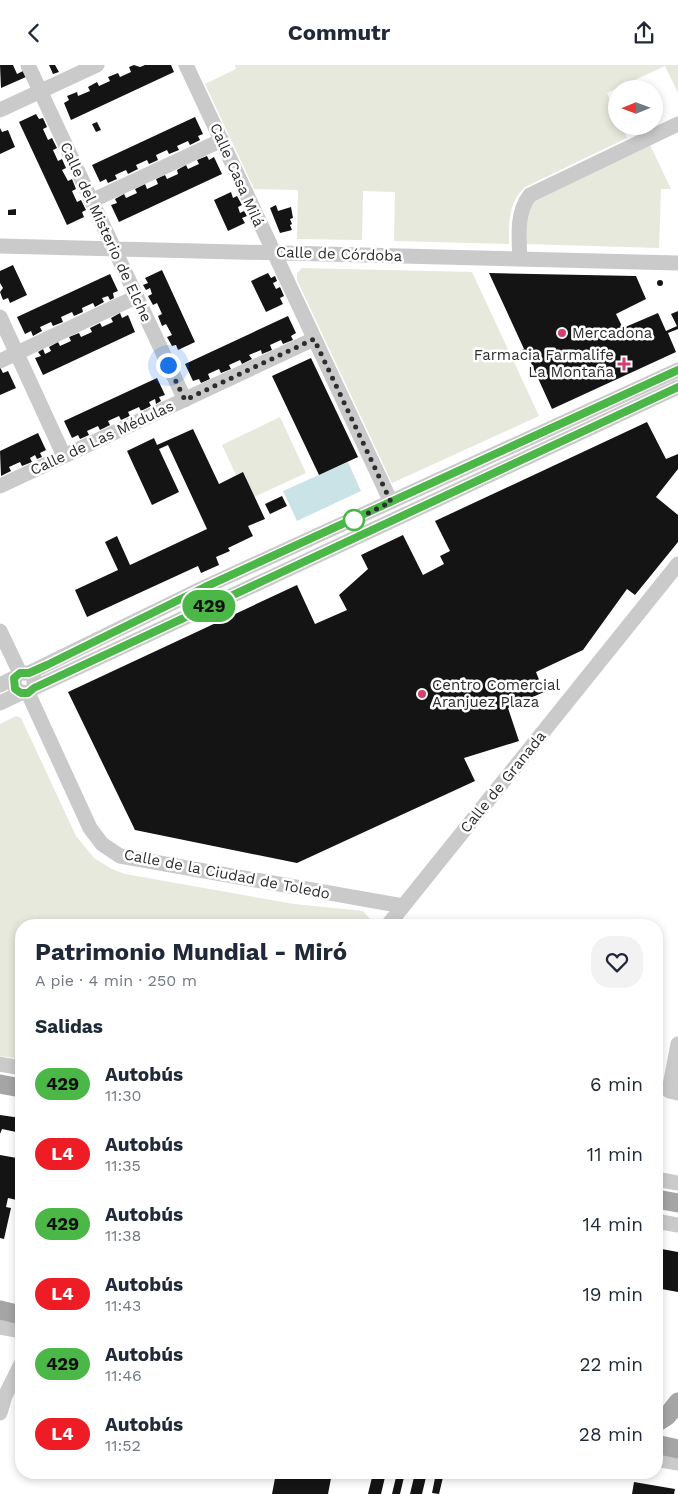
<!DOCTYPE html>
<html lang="es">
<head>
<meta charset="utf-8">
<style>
	:root { --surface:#fff; --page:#f2f2f3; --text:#1f2937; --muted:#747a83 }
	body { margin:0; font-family:"Work Sans",sans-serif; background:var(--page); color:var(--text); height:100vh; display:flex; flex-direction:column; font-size:19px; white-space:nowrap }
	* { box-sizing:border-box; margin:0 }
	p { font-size:16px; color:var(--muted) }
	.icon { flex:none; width:28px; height:28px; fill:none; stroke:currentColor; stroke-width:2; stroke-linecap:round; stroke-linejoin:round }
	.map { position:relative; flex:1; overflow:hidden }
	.drawer { position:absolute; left:15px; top:854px; width:648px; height:560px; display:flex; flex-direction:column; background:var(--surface); border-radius:20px; box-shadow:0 2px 8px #0003 }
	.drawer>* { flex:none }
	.badge { padding:0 10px; border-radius:16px; font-size:18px; line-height:32px }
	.needle { width:32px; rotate:269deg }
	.buttons { position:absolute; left:608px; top:15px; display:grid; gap:10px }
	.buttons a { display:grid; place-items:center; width:55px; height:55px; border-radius:50%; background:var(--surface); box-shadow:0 2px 8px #0003; font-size:25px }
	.you { position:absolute; width:25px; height:25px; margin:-12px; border:4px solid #fff; border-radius:50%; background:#1a73e8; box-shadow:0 0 0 8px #1a73e833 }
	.map>.badge { position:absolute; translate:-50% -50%; box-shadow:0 0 0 2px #fff }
	h2 { padding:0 20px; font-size:19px; line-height:45px }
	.round { display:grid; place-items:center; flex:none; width:52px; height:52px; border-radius:20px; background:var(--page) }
	.summary { display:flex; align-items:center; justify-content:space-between; height:85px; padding:0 20px }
	h1 { font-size:24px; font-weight:700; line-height:38px }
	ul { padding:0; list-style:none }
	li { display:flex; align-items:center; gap:15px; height:70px; padding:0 20px }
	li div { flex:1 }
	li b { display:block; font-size:19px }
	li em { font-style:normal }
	li .badge { min-width:55px; font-weight:700; text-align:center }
	header { display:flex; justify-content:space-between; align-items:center; height:65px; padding:0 20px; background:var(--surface); font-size:22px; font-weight:700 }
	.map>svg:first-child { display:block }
	.green { fill:#e6e9dc }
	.water { fill:#cae3e7 }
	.building { fill:#141414 }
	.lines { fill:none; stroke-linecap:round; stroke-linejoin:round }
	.minor { stroke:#cacaca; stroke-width:15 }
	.major { stroke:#a5a5a5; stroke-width:19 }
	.line-casing { stroke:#fff; stroke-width:11 }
	.line { stroke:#4ab747; stroke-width:8 }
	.walk { stroke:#2d2d2d; stroke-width:5; stroke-dasharray:0 9 }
	.poi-dot { fill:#d2416d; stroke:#fff; stroke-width:2 }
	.stop-dot { fill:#fff; stroke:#4ab747; stroke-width:2.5 }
	.labels { text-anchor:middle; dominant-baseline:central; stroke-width:5; stroke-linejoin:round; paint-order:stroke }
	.street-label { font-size:15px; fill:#2d2d2d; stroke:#fff }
	.poi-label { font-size:15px; fill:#2d2d2d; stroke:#fff; text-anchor:start }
</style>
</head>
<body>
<header><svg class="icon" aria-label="back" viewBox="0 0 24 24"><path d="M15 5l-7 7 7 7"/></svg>Commutr<svg class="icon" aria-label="share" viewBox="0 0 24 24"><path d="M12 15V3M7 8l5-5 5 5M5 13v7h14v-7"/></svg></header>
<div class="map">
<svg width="678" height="1429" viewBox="0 0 678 1429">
	<rect width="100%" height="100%" fill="#fff"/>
	<!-- green -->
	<path class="green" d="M235,0H678V28L665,1L607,28L616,49V61H622L627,73L525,122C508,138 509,157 509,179L394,176L395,127L363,126L362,175L297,174L298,125L254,124L205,19L236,4Z
		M650,80L671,124H661L659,183L525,179L526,153L534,135Z
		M302,203L472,207L539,351L392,418L297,215V208Z
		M280,352L306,408L254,432L236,410L222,380Z
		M16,651L21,653L76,771L94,793L112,804L125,809L294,839L363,846L371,855L368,860H21V994L0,991V659Z"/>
	<!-- water -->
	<path class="water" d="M348,397L361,426L297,456L283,426Z"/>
	<!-- building -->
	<path class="building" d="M0,0H13L17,9L23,6L26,12L1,23Z
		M49,0H55L59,7L53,9Z
		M134,0L140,2L145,0H171L174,7L71,55L64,38L69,35L67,31L77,27L78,31L90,26L88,22L97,17L99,21L110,16L108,12L118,8L120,12L131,7L129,2Z
		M36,49L39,54L43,53L47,62L43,64L48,75L52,73L57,83L53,85L58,96L62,94L66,103L62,105L68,116L72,114L76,124L72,126L77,137L81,135L86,145L82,147L84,152L67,160L19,57Z
		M195,52L203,69L198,71L200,75L190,80L188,76L177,81L179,85L169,89L167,85L156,90L158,95L149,99L147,95L136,100L138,104L128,109L126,105L115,110L117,114L108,118L106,114L100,117L92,100Z
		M97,57L101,65L96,67L92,59Z
		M0,63L2,67L8,65L15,82L0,89Z
		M207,91L209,95L214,92L222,109L119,157L111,140L117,138L115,134L124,129L126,133L137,128L135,124L145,119L147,124L158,119L156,114L165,110L167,114L178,109L177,105L186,100L188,104L199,99L197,95Z
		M231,127L233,133L237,131L242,140L238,142L240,148L244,146L247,151L242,153L245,158L228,166L214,135Z
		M276,140L278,146L291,142L293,153L290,154L292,159L290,160L292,165L280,168L270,143Z
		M16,144V150H8V145Z
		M13,200L27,230L10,238L8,233L3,235L0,227L3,223L0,218V206Z
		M162,205L195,277L178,285L176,280L172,281L167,272L172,270L166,259L162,261L158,251L162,249L157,238L153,240L148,231L152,229L150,223L146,225L143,220L148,218L145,213Z
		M268,208L271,213L275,211L277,216L273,218L276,224L280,222L284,231L280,233L283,239L266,247L251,216Z
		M489,208L636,211L646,234L616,249L623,263L658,248L666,266L677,261L671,249L678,246V264L668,268L676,287L552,344L527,289L522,291L520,286L524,284Z
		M110,209L118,226L113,228L114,233L110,235L108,231L102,233L104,237L95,242L93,238L82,243L83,247L74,251L72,247L61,252L63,257L53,261L51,257L40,262L42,266L33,271L31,266L25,269L17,252Z
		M657 218a3 3 0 1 1 6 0a3 3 0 1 1-6 0Z
		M120,248L122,253L128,250L135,267L43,310L35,293L41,291L38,287L43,284L45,289L51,286L49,282L58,277L60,281L71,276L69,272L79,268L81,272L92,267L90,263L100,258L102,262L113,257L111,253Z
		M288,251L296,268L291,271L293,275L283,279L281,275L270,280L272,285L262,289L261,285L249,290L252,294L242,299L240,295L229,300L231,304L221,308L219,304L208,309L210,314L201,318L199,314L193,316L185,299Z
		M311,293L358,392L319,410L272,311Z
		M0,302L3,308L8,306L16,323L0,330Z
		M157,313L165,330L159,332L161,336L156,339L155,334L149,337L151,341L141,346L139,342L128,347L130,351L121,355L119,351L108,356L110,360L100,365L98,361L87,366L89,370L80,374L78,370L72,373L64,356Z
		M647,357L666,394L678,389V404L656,432L678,450V477L635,530L627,524L583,585L536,607L544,627L508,643L519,676L464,693L475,716L297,798L135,765L68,627L297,520L315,559L347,545L339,530L368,504L361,490L403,470L423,510L444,499L440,491L450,486L435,456Z
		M193,364L219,419L243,407L265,454L248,461L253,471L228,483L230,486L216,492L219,500L201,508L198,501L87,552L75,525L118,505L105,477L117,471L130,500L207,464L168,380L159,384L179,427L152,440L127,386L154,373L157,380Z
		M38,368L46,385L40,388L42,392L37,394L35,390L30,393L32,397L22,401L20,397L9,402L11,406L1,411L0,386Z
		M282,431L287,441L270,449L265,439Z
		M0,1050L21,1053V1068L2,1064L0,1069Z
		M0,1090L17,1093L16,1099L21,1100V1136L8,1133L6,1142L11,1143L4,1174L0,1173Z
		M656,1183L678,1187V1227L656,1223Z
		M276,1408H332L328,1429H272Z
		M373,1408H386L381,1429H368Z
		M397,1408H405L400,1429H392Z
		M415,1408H427L422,1429H410Z
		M436,1408H444L439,1429L432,1428Z
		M634,1417L675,1424L674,1429H632Z"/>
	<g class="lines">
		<!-- minor -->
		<path class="minor" d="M28,0L185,335
			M186,0L391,437
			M0,45L97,0
			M91,136L222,75
			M0,181L678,198
			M520,194C519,173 516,147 530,130L678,59
			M0,252L64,391
			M0,296L136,232
			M0,421L314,274
			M0,566L20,608
			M29,608L205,522L678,305
			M0,620L14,613
			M34,623V613L29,608H20C13,613 12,620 18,626L28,628L34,623L678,322
			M28,628L90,763L102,779L120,791L403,841
			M0,638L21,628
			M388,860L678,499
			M678,979L669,1026L678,1028
			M0,999L21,1003
			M656,1114L678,1118
			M656,1156L678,1160
			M0,1262L21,1266
			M0,1348L5,1331L21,1299
			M656,1394L678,1398"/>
		<!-- major -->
		<path class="major" d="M0,1019L21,1023
			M656,1134L678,1138
			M0,1245L21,1250
			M656,1358L667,1351L678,1337
			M656,1379L678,1384"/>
	</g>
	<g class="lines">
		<defs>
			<path id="line" d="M678,305L205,522L47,600L29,608H20L14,613L15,624L21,628H28L34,623L678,322"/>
		</defs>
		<!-- line casing -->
		<use href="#line" class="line-casing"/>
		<!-- line -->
		<use href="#line" class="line"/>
		<!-- walk -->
		<path class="walk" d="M168,300L185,335L314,274L391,437L354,455"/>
	</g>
	<!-- markers -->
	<g class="poi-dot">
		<circle cx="562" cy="268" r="5"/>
		<path d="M621.5 291.5h5v5h5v5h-5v5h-5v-5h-5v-5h5z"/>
		<circle cx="422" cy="629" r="5"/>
	</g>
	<circle class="stop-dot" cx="354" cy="455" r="10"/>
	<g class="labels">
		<!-- street labels -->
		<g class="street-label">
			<text transform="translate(237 110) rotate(66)">Calle Casa Milá</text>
			<text transform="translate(106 167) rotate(65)">Calle del Misterio de Elche</text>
			<text transform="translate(339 189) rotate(2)">Calle de Córdoba</text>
			<text transform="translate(102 373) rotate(-25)">Calle de Las Médulas</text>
			<text transform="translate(503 717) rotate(-51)">Calle de Granada</text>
			<text transform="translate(227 809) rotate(11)">Calle de la Ciudad de Toledo</text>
		</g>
		<!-- poi labels -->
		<g class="poi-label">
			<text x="572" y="268">Mercadona</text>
			<text x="614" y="290" text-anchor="end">Farmacia Farmalife<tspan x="614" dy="17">La Montaña</tspan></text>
			<text x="432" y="620">Centro Comercial<tspan x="432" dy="17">Aranjuez Plaza</tspan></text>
		</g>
	</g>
</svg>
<div class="buttons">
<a><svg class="needle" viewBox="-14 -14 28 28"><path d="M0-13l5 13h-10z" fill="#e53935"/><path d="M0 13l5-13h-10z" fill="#747a83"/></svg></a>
</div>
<div class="you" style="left:168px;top:300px"></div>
<b class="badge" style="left:209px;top:541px;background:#4ab747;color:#111">429</b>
<section class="drawer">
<div class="summary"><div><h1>Patrimonio Mundial - Miró</h1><p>A pie · 4 min · 250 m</p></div><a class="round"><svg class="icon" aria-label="heart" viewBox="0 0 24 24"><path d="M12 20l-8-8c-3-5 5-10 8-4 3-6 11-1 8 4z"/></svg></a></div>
<h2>Salidas</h2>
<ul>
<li><span class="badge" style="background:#4ab747;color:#111">429</span><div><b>Autobús</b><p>11:30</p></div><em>6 min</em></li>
<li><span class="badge" style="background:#ee1c25;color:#fff">L4</span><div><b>Autobús</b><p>11:35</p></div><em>11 min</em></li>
<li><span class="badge" style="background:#4ab747;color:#111">429</span><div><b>Autobús</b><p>11:38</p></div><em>14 min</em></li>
<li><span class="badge" style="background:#ee1c25;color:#fff">L4</span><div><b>Autobús</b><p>11:43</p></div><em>19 min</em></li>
<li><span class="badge" style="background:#4ab747;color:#111">429</span><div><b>Autobús</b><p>11:46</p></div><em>22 min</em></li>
<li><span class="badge" style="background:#ee1c25;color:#fff">L4</span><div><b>Autobús</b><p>11:52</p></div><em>28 min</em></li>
</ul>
</section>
</div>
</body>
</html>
